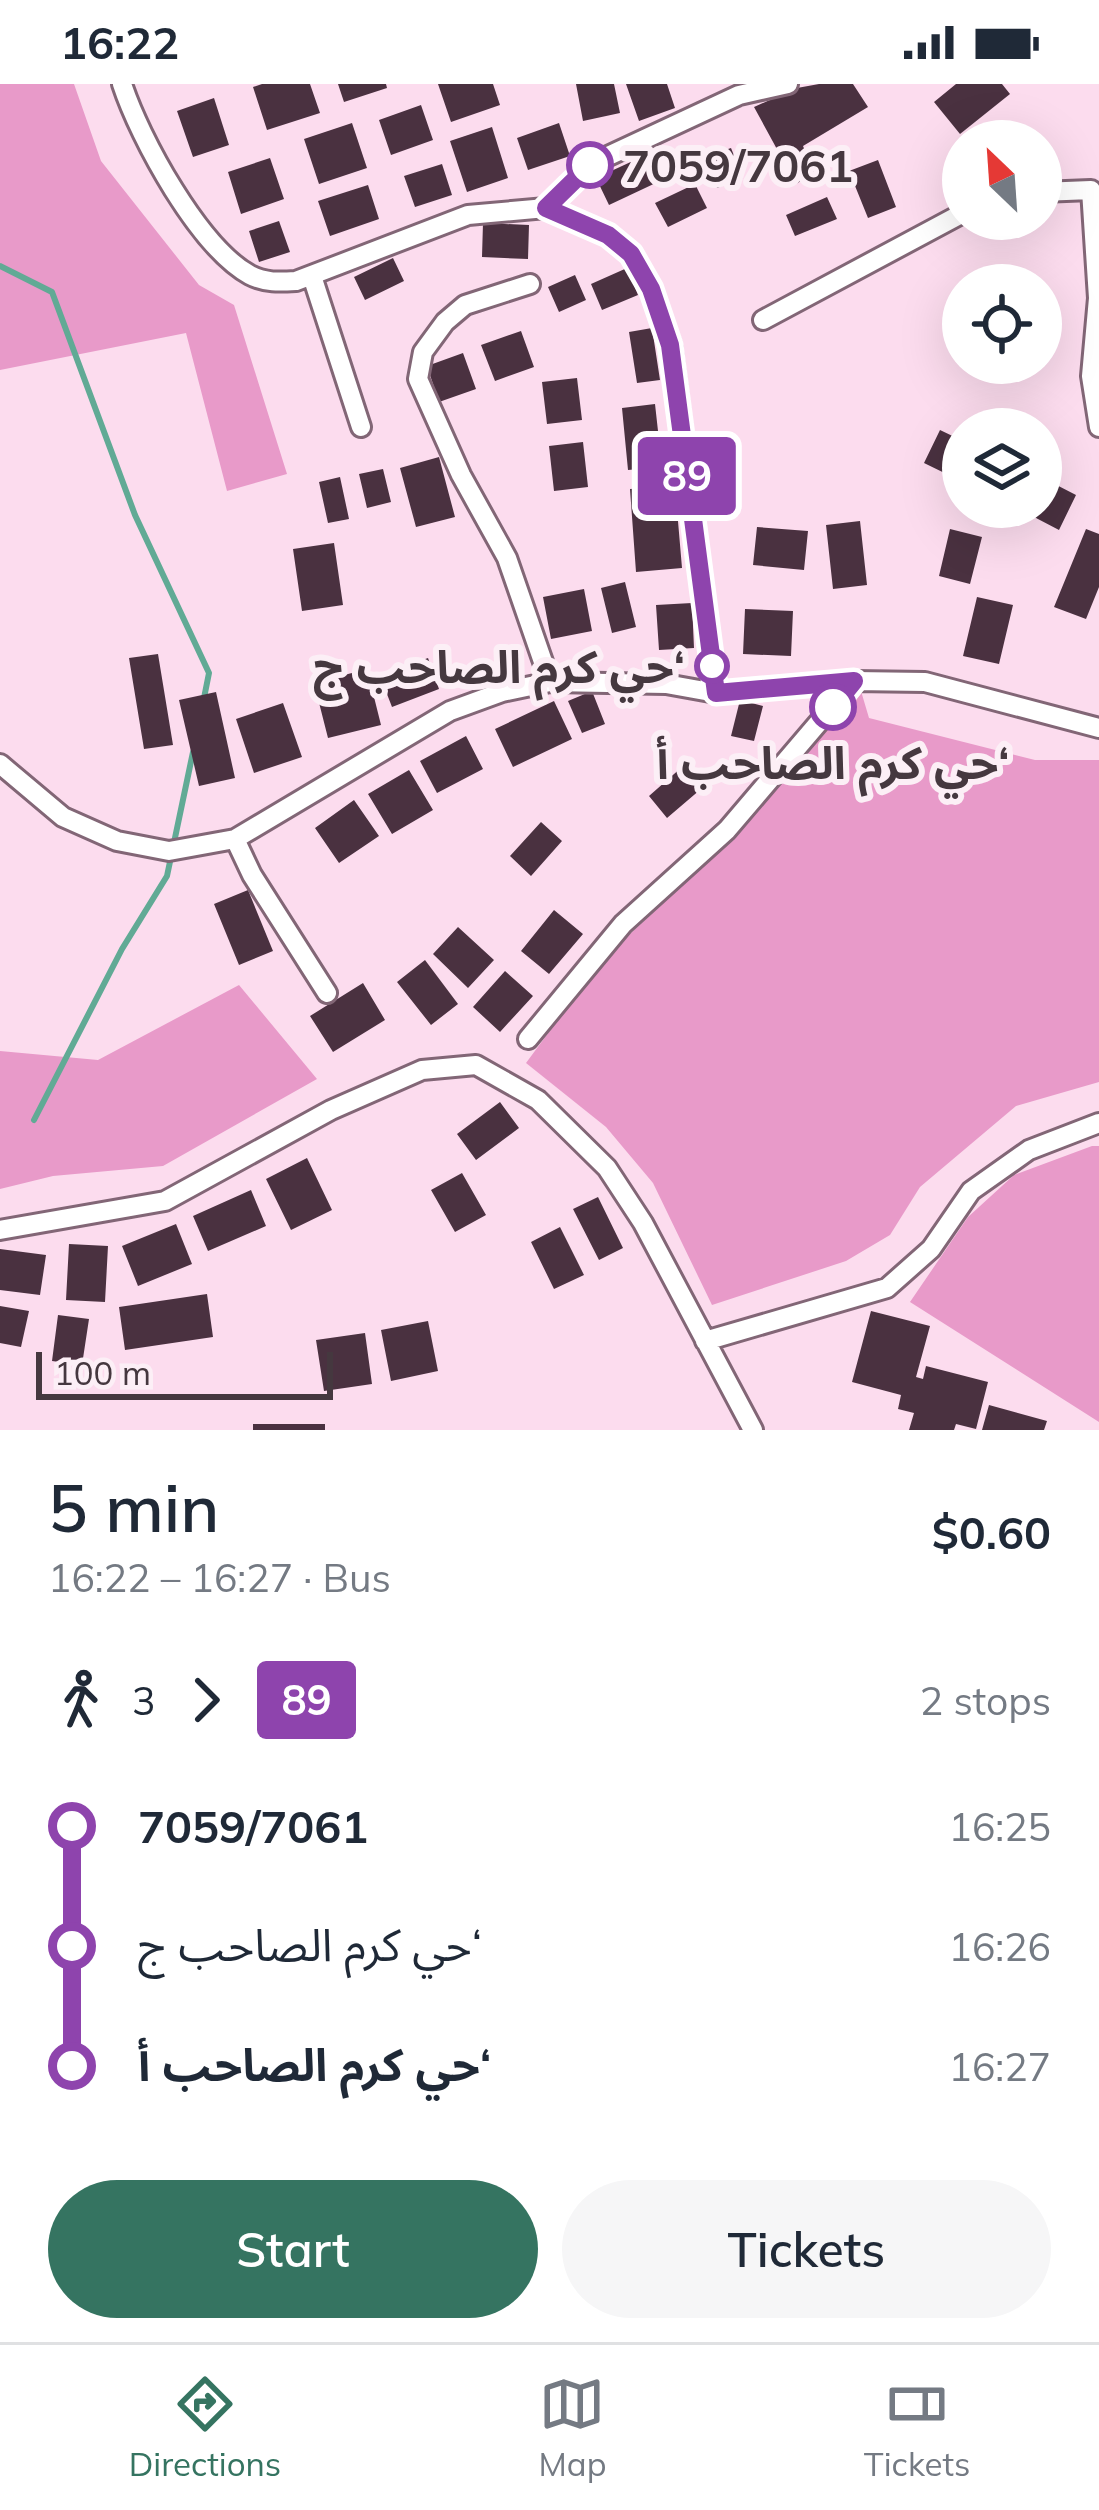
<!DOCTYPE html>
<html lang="en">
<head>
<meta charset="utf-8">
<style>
	:root { --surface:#fff; --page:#f6f6f7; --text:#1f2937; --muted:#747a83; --line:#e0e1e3; --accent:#357461 }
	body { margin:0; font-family:Mulish,"Noto Sans Arabic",sans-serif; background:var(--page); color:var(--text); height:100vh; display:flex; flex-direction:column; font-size:45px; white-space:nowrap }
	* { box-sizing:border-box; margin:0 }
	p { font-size:39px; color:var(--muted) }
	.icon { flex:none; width:66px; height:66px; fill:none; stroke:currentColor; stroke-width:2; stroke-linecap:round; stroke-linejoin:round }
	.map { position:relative; height:1346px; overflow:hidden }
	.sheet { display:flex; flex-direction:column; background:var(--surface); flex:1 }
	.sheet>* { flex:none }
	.badge { padding:0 24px; border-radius:9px; font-size:42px; line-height:78px }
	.needle { width:78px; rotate:335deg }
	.fabs { position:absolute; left:942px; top:36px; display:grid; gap:24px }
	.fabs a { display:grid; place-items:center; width:120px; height:120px; border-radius:50%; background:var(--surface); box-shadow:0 12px 48px #0002; font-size:60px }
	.scale { position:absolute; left:36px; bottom:30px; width:297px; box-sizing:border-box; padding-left:12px; border:6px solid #45383f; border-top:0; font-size:33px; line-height:42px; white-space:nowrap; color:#45383f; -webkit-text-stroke:9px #fceff6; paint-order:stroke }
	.map>.badge { position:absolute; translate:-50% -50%; box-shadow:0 0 0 6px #fff }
	.legs { display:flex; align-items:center; gap:18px; height:132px; padding:0 48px; font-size:39px }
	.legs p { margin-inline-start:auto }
	.summary { display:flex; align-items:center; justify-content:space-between; height:204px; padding:0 48px }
	h1 { font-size:66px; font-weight:600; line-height:90px }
	.action { display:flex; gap:24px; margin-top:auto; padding:24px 48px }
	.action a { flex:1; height:138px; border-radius:72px; background:var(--accent); color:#fff; font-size:48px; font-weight:600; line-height:138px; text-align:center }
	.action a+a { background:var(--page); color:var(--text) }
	ul { padding:0 48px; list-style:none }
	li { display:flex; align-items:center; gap:42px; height:120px; font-size:45px }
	li i { display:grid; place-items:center; width:18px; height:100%; margin:0 15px; background:currentColor }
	li i::after { content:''; width:30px; height:30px; margin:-15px; border:9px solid; border-radius:50%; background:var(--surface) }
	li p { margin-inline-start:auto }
	li:first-child i { background:linear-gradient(#0000 50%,currentColor 0) }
	li:last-child i { background:linear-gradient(currentColor 50%,#0000 0) }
	.status { display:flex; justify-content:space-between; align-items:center; height:84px; padding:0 60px; background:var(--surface); direction:ltr }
	.status svg { height:33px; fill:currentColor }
	.menu { display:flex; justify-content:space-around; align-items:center; height:168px; border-top:3px solid var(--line); background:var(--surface); font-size:33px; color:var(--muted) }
	.menu a { display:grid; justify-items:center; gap:6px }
	.menu .selected { color:var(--accent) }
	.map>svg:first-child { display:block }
	.green { fill:#e89ac9 }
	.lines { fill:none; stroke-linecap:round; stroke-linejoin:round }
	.stream { stroke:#61aa95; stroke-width:6 }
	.building { fill:#4a3140 }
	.minor-casing { stroke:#826676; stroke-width:24 }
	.minor { stroke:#fff; stroke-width:18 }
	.line-1-casing { stroke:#fff; stroke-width:27 }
	.line-1 { stroke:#8e44ad; stroke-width:18 }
	.stop-1-dot { fill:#fff; stroke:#8e44ad; stroke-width:6 }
	.labels { text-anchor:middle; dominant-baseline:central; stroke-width:12; stroke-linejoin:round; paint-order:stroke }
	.stop-label { font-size:45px; font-weight:bold; fill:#45383f; stroke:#fceff6; text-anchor:start }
</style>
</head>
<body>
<div class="status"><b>16:22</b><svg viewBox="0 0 49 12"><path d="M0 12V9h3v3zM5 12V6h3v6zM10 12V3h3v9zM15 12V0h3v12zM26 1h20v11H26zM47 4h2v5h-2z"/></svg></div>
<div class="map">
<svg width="1099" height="1346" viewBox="0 0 1099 1346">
	<rect width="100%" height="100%" fill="#fcdcee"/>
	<!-- green -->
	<path class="green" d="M0,0H74L101,77L199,201L234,221L287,390L227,407L186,249L0,286Z
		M861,607L869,634L1035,676H1099V998L1016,1022L920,1103L890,1151L846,1177L712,1221L653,1099L606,1043L526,979L603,875L735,752Z
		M239,901L317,995L163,1082L53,1092L0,1105V967L98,976Z
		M1092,1062H1099V1338L910,1218L968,1133L1014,1091Z"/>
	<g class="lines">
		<!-- stream -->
		<path class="stream" d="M0,182L52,208L135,431L209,589L204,614
			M34,1036L122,865L167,792L193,668"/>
	</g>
	<!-- building -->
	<path class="building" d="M262,0H310L320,29L267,46L253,3Z
		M338,0H386L387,4L344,18Z
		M438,0H493L500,21L451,38Z
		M576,0H614L620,29L583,37Z
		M626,0H667L675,24L639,37Z
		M819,0H853L868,23L803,62L814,89L796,100L754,23L797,4Z
		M956,0H1002L1010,10L960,50L934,18Z
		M214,14L229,61L193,73L177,27Z
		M421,21L433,56L391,71L379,36Z
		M352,39L367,84L319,100L304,55Z
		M559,39L570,72L528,86L517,54Z
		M492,43L508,94L467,108L450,57Z
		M731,64L743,94L717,104L705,73Z
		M648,70L660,97L609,121L596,94Z
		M270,74L284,115L241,130L228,88Z
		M878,76L896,123L868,134L849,87Z
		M442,80L452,111L415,123L404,92Z
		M695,100L707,124L668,143L655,119Z
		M368,101L379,135L330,152L318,117Z
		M827,113L837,135L795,152L786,131Z
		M279,137L290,168L259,178L249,147Z
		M483,139L529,141L528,175L482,173Z
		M393,174L404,197L365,216L354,193Z
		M627,184L638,211L602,226L591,200Z
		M575,191L586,216L559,228L548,203Z
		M652,244L660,296L637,299L629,248Z
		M521,247L534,283L495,297L481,261Z
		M463,269L476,305L439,318L427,282Z
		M577,294L582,336L547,340L542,298Z
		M655,320L662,383L628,386L622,324Z
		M940,346L963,357V398L924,379Z
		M583,358L588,403L554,407L549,362Z
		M439,373L455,433L416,443L400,384Z
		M383,385L391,418L367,424L359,390Z
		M340,393L349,435L328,439L319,398Z
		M1041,393L1076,411L1059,446L1015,423H1041Z
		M675,402L682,484L636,488L630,405Z
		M860,437L867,501L833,505L826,441Z
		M757,443L808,447L804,486L753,481Z
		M950,445L982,453L970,500L939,492Z
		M1086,445L1099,450V503L1086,535L1054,523Z
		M334,459L343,521L302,527L293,465Z
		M625,498L636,543L612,549L601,504Z
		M584,505L592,547L551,555L543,513Z
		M977,513L1013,521L999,580L963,572Z
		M692,519L694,564L659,566L656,521Z
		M745,525L793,527L791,572L743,570Z
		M158,570L173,661L144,665L129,574Z
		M428,574L439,605L392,623L380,592Z
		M367,585L381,641L328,654L314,599Z
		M592,607L605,640L582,649L568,617Z
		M216,608L235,694L199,702L179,616Z
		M740,616L763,622L754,657L731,652Z
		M554,617L572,655L513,683L495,645Z
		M283,619L302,673L254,689L236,635Z
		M466,652L483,685L437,709L420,677Z
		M682,683L701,705L667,734L649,712Z
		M409,686L433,726L392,750L368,710Z
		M354,716L379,752L339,779L315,744Z
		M541,738L562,757L531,792L510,772Z
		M248,806L273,867L239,881L214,820Z
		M554,826L583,850L549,890L521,867Z
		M458,843L494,876L468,904L433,870Z
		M425,876L458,920L431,941L397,898Z
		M505,887L533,912L500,948L473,923Z
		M363,899L385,936L333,968L310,932Z
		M500,1018L519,1044L476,1076L457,1050Z
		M307,1074L332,1126L291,1146L266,1095Z
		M462,1089L486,1131L455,1148L431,1106Z
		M251,1106L266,1142L208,1167L193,1132Z
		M598,1113L623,1164L599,1176L573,1125Z
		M176,1140L192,1180L138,1202L122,1162Z
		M560,1143L584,1191L554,1205L531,1158Z
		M69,1160L108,1162L105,1218L66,1216Z
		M0,1165L46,1171L40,1211L0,1206Z
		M207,1210L213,1253L125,1266L119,1223Z
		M0,1222L29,1227L21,1263L0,1259Z
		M871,1227L930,1242L916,1293L923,1295L926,1282L988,1298L976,1345L956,1340L954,1346H909L914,1329L898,1325L901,1311L852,1298Z
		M58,1231L89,1235L82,1281L52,1277Z
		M428,1237L438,1287L391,1297L381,1246Z
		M365,1249L372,1300L324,1307L316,1256Z
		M989,1321L1047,1337L1044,1346H982Z
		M253,1340H325V1346H253Z"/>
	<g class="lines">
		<defs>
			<path id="minor" d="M122,0C140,55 199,163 250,191C265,199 280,198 296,197L468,131L546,124L608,151L631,170L651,205L671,261L716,609
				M1041,108L1091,106L1098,214L1091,292L1099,343
				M546,124L591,80L739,11L788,0
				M312,192L361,343
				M530,200L465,221L445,238L423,268L418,295L461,391L507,474L550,598
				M763,236L963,129
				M0,680L63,733L117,757L169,767L235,755L450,627L502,608L550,598L666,600L716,609L854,597L925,598L1099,644
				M235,755L252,791L327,909
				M528,955L623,840L727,746L854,597
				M0,1146L165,1117L331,1026L422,986L476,981L538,1016L607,1084L643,1139L753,1346
				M705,1257L887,1204L931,1165L971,1107L1029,1066L1099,1039"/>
		</defs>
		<!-- minor casing -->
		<use href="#minor" class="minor-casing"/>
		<!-- minor -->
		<use href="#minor" class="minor"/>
	</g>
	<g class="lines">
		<defs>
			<path id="line-1" d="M590,81L546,124L608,151L631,170L651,205L670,261L716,609L854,597L833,623"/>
		</defs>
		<!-- line-1 casing -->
		<use href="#line-1" class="line-1-casing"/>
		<!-- line-1 -->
		<use href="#line-1" class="line-1"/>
	</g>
	<!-- markers -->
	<g class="stop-1-dot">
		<circle cx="590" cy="81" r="21"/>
		<circle cx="712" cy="582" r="15"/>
		<circle cx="833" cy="623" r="21"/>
	</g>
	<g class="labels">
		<!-- stop labels -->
		<g class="stop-label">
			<text x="623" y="81">7059/7061</text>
			<text x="685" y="582" text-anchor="end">حي كرم الصاحب ج‘</text>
			<text x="833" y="678" text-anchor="middle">حي كرم الصاحب أ‘</text>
		</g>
	</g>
</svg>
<div class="fabs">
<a><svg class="needle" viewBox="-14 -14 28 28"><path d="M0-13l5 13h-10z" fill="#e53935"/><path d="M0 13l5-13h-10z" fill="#747a83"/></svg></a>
<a><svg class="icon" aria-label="locate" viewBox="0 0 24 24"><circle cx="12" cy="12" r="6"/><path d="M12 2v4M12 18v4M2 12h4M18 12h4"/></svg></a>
<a><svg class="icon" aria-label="layers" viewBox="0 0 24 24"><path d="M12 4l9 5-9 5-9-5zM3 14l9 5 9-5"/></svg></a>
</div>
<div class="scale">100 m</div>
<b class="badge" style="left:687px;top:392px;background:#8e44ad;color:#fff">89</b>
</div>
<section class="sheet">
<div class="summary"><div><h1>5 min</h1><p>16:22 – 16:27 · Bus</p></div><b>$0.60</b></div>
<div class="legs"><svg class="icon" aria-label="walk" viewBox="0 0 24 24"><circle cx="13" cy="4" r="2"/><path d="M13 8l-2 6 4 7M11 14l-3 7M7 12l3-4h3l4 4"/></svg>3<svg class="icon" aria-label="forward" viewBox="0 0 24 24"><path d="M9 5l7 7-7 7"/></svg><b class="badge" style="background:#8e44ad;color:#fff">89</b><p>2 stops</p></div>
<ul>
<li><i style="color:#8e44ad"></i><b>7059/7061</b><p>16:25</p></li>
<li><i style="color:#8e44ad"></i><span>حي كرم الصاحب ج‘</span><p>16:26</p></li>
<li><i style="color:#8e44ad"></i><b>حي كرم الصاحب أ‘</b><p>16:27</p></li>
</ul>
<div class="action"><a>Start</a><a>Tickets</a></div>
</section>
<nav class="menu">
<a class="selected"><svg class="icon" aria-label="directions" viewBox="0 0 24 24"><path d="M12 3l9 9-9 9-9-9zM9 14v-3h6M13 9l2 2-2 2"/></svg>Directions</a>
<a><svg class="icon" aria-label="map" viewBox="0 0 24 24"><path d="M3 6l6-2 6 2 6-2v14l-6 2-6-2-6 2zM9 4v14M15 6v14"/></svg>Map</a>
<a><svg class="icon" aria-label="tickets" viewBox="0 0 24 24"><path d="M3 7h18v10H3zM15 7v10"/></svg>Tickets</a>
</nav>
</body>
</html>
